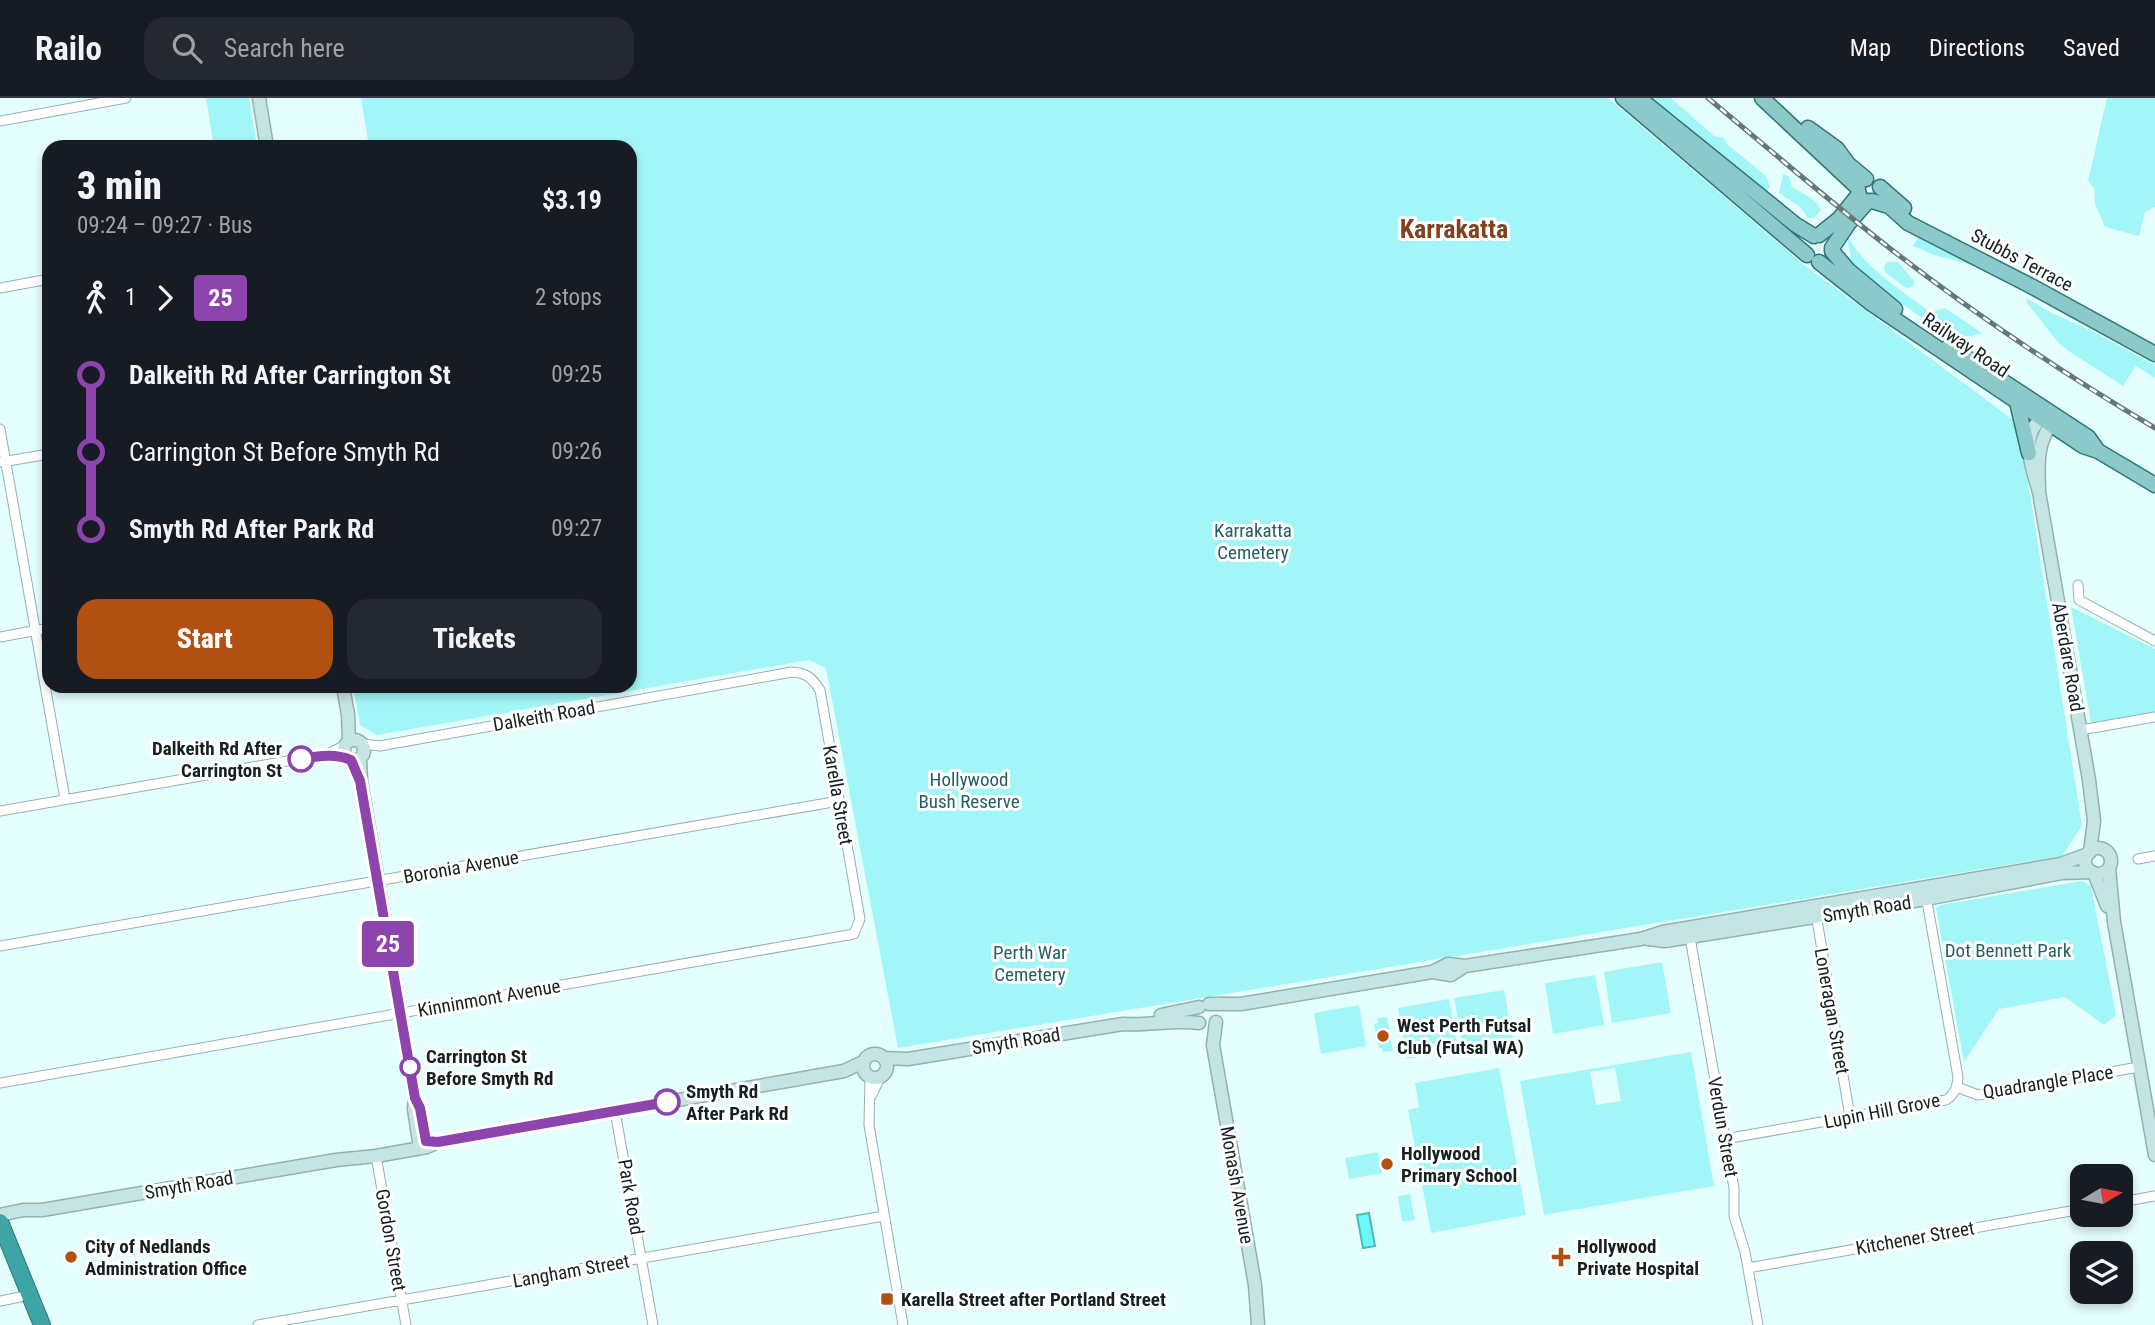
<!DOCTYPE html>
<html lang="en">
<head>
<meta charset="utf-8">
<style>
	:root { --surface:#171b24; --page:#242831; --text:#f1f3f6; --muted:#9ea1a6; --line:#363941; --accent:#b25012 }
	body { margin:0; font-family:"Roboto Condensed",sans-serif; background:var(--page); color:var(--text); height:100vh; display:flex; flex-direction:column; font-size:26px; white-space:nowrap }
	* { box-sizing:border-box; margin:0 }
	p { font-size:23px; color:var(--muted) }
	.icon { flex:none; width:38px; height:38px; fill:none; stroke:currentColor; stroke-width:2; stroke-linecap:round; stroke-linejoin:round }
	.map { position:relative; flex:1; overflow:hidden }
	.sheet { position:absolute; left:42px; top:42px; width:595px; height:553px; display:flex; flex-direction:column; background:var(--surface); border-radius:21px; box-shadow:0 4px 10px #0003 }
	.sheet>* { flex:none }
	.badge { padding:0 14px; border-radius:5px; font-size:24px; line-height:46px }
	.needle { width:46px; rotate:80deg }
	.fabs { position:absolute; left:2070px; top:1066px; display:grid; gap:14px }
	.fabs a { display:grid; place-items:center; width:63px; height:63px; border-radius:14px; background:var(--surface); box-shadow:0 4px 10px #0003; font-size:35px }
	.map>.badge { position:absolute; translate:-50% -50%; box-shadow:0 0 0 4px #fff }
	.legs { display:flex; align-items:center; gap:10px; height:77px; padding:0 35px; font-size:23px }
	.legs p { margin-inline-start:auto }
	.headline { display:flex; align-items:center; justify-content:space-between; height:119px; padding:0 35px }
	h1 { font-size:38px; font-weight:800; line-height:52px }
	.action { display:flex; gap:14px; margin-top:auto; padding:14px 35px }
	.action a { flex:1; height:80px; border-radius:21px; background:var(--accent); color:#fff; font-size:28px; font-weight:800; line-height:80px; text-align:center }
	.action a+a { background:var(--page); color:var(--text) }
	ul { padding:0 35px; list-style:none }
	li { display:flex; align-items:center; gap:24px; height:77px; font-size:26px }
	li i { display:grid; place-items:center; width:10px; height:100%; margin:0 9px; background:currentColor }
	li i::after { content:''; width:18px; height:18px; margin:-9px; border:5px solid; border-radius:50%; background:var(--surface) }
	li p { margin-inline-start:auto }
	li:first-child i { background:linear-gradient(#0000 50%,currentColor 0) }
	li:last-child i { background:linear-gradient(currentColor 50%,#0000 0) }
	header { display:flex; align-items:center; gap:42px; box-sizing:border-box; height:98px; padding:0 35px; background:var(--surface); border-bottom:2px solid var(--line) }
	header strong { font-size:33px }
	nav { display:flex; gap:38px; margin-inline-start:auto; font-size:24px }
	.search { width:490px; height:63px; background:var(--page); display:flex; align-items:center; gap:18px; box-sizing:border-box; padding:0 24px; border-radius:21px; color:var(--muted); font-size:26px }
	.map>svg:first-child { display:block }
	.green { fill:#a3f6f7; fill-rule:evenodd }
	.water { fill:#6af8fb; stroke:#50b8ba; stroke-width:2 }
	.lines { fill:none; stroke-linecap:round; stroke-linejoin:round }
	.street-casing { stroke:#94b1b1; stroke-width:11 }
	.secondary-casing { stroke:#94b1b1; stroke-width:15 }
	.primary-casing { stroke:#307777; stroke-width:17 }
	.highway-casing { stroke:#307777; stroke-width:18 }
	.street { stroke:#fff; stroke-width:9 }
	.secondary { stroke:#c5e4e4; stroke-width:12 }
	.primary { stroke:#8bc9ca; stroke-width:14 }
	.highway { stroke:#3ea5a6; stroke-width:16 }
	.rail-casing { stroke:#677; stroke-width:5 }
	.rail { stroke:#fff; stroke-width:2.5; stroke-dasharray:8; stroke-linecap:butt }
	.line-1-casing { stroke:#fff; stroke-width:16 }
	.line-1 { stroke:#8e44ad; stroke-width:10 }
	.stop-1-dot { fill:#fff; stroke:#8e44ad; stroke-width:3.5 }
	.poi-dot { fill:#b25012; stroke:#fff; stroke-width:2.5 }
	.labels { text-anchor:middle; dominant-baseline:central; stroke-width:6; stroke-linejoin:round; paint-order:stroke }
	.street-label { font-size:19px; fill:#152121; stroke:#fff }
	.park-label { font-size:19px; fill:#246061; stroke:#fff }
	.stop-label { font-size:19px; font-weight:bold; fill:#152121; stroke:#fff; text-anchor:start }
	.poi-label { font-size:19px; font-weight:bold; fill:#152121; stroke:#fff; text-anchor:start }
	.district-label { font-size:26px; font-weight:bold; fill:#82421f; stroke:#fff }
</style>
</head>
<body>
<header>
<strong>Railo</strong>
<div class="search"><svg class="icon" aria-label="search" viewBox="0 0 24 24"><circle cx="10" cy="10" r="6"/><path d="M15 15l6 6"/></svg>Search here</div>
<nav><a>Map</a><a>Directions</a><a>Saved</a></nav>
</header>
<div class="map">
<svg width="2155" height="1227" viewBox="0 0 2155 1227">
	<rect width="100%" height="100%" fill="#e5fefe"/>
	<!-- green -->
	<path class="green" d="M206,0H249L257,49H214Z
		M361,0H1608L1804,167L2019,326L2082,728L2062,758L898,950L826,570L809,562L377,637L360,627L353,588H630V49H369Z
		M1652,0H1671L1714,38L1724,40L1728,47L1766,78L1770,88L1767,94L1731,64L1688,30L1677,19L1663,11Z
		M2107,0H2155V109L2145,114L2139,138L2105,129L2095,106L2094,90L2088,83Z
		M1783,76L1789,78L1792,89C1803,96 1815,99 1821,112L1814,120H1808L1800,109L1779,95Z
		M1919,137L1976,166L1975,168L1934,157L1913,148Z
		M1848,138C1860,166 1905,195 1930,214L1945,210L1982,235L1972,238L1949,239L1863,178L1849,161L1851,158L1848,146Z
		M1888,164H1898L1914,183L1913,189L1906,190L1885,174L1884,168Z
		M2026,200L2050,214L2092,233L2155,267V280L2136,268L2123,288L2067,252L2058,244L2027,205Z
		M2071,509L2155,551V614L2091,625Z
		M2082,783L2091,788L2116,917L2104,927L2065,899L1999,911L1964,964L1936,810L1941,807Z
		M1662,864L1671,915L1612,925L1604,874Z
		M1595,877L1604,927L1553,936L1545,885Z
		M1504,892L1513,943L1463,951L1454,900Z
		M1449,901L1458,952L1407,961L1398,910Z
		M1359,907L1366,948L1321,956L1314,915Z
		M1387,919L1393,953L1383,954L1382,950H1379L1374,926L1378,925L1377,920Z
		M1691,954L1714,1088L1544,1117L1520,983ZM1615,970L1621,1003L1596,1007L1590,974Z
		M1499,970L1526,1117L1431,1135L1408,1012L1419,1009L1415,985Z
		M1378,1054L1382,1075L1349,1081L1345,1060Z
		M1410,1096L1415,1122L1402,1124L1398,1098Z"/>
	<!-- water -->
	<path class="water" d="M1369,1115L1375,1148L1363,1150L1357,1117Z"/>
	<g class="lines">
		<defs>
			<path id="street" d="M0,23L126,0
				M0,190L49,181
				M0,331L65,701
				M2,364L49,356
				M2078,487L2079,502L2155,543
				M0,539L49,530
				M2081,632L2155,619
				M329,656L348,660
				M0,713L327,656L344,648
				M2138,761L2155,758
				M1816,816L1850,1019
				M1689,834L1734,1090V1118L1745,1154L1758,1227
				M0,848L839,703
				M870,979L869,1027L903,1227
				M0,985L854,836L860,821L820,592C812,580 807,575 792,574L380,648L363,646
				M1957,989L1978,997L2139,969
				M872,997L880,979
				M615,1013L653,1227
				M1725,1041L1946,1002C1955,996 1957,990 1958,979L1926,798
				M376,1058L406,1227
				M2121,1104L2155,1098
				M1748,1170L2082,1111
				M0,1203L20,1199
				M258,1227L884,1118"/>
			<path id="secondary" d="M259,0L267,49
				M2039,394C2039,379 2037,362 2041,348C2044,335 2051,329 2052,315C2016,329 2031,366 2039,394L2089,682L2094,723L2090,754
				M343,588L348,617L349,643
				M344 652a10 10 0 1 1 20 0a10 10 0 1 1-20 0Z
				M360,660L361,683L415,1000L414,1011L420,1050
				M2085 763a13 13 0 1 1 26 0a13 13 0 1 1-26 0Z
				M2109,770L2114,824L2155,1057
				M2094,775L2107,808
				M1648,841L1665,843L1926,801L2062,775L2092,774
				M1432,874L1451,877L1465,868
				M1209,906H1241L1432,874L1448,866L1465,868L1641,841L1663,834L2061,766L2088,756
				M1161,917L1199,909
				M1216,924L1213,947L1255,1187L1258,1227
				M863 968a12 12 0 1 1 24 0a12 12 0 1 1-24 0Z
				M885,960L908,961L1123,926C1149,928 1173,921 1199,925
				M0,1117L23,1112H42L336,1062L376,1058L427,1049L438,1044L844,973L863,964"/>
			<path id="primary" d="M1623,0L1807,157
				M1639,0L1796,127L1814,138
				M1762,0L1858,90
				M1808,30L1837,51L1848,66L1866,81
				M1880,89L1904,110
				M1872,103L1889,108L1908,125L2031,188L2155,256
				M1819,137L1839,121L1859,96
				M1832,150L1848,126L1868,103
				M1832,153L1848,172L1895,211
				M1819,164L1872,206L2083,348L2098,353L2155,387
				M1949,248L2088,339L2098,353
				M2017,304L2029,355"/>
			<path id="highway" d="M0,1124L42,1227"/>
		</defs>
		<!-- street casing -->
		<use href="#street" class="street-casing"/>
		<!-- secondary casing -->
		<use href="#secondary" class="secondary-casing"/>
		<!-- primary casing -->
		<use href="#primary" class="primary-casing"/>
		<!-- highway casing -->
		<use href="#highway" class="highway-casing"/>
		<!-- street -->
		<use href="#street" class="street"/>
		<!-- secondary -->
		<use href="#secondary" class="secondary"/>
		<!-- primary -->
		<use href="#primary" class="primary"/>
		<!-- highway -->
		<use href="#highway" class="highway"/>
		<defs>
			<path id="rail" d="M1708,0C1769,51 1829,103 1892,152C1976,217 2064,276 2155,330"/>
		</defs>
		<!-- rail casing -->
		<use href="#rail" class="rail-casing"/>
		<!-- rail -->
		<use href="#rail" class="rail"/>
	</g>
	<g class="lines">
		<defs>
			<path id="line-1" d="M301,661C319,658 334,655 351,662L360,683L415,1000L420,1010L426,1043L438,1044L667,1004"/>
		</defs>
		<!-- line-1 casing -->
		<use href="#line-1" class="line-1-casing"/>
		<!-- line-1 -->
		<use href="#line-1" class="line-1"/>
	</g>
	<!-- markers -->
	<g class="stop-1-dot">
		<circle cx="301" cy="661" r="12"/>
		<circle cx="410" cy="969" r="9"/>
		<circle cx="667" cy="1004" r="12"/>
	</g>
	<g class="poi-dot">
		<circle cx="1383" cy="938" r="7"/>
		<circle cx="1387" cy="1066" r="7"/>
		<circle cx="71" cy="1159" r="7"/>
		<path d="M1557.5 1148.5h7v7h7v7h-7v7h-7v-7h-7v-7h7z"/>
		<rect x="880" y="1194" width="14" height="14" rx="3.5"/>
	</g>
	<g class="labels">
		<!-- street labels -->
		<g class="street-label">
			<text transform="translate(2022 162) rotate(28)">Stubbs Terrace</text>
			<text transform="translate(1966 247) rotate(34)">Railway Road</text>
			<text transform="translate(2068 559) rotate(80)">Aberdare Road</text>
			<text transform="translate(544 618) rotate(-10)">Dalkeith Road</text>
			<text transform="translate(838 697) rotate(80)">Karella Street</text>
			<text transform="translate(461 769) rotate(-10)">Boronia Avenue</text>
			<text transform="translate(1867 811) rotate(-9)">Smyth Road</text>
			<text transform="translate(489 900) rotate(-10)">Kinninmont Avenue</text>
			<text transform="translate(1832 913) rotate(80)">Loneragan Street</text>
			<text transform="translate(1016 943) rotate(-9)">Smyth Road</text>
			<text transform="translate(2048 984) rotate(-9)">Quadrangle Place</text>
			<text transform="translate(1882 1013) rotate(-11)">Lupin Hill Grove</text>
			<text transform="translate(1723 1029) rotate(80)">Verdun Street</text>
			<text transform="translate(189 1087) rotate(-10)">Smyth Road</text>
			<text transform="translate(1237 1087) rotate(80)">Monash Avenue</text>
			<text transform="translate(631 1099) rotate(80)">Park Road</text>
			<text transform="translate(1915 1140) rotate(-10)">Kitchener Street</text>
			<text transform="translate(391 1142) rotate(80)">Gordon Street</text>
			<text transform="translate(571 1173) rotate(-10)">Langham Street</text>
		</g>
		<!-- park labels -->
		<g class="park-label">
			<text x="1253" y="432">Karrakatta<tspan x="1253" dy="22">Cemetery</tspan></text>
			<text x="969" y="681">Hollywood<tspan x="969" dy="22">Bush Reserve</tspan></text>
			<text x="2008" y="852">Dot Bennett Park</text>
			<text x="1030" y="854">Perth War<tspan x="1030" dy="22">Cemetery</tspan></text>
		</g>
		<!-- stop labels -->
		<g class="stop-label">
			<text x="282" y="650" text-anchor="end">Dalkeith Rd After<tspan x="282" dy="22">Carrington St</tspan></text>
			<text x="426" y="958">Carrington St<tspan x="426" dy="22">Before Smyth Rd</tspan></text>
			<text x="686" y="993">Smyth Rd<tspan x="686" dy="22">After Park Rd</tspan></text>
		</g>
		<!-- poi labels -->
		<g class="poi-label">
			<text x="1397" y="927">West Perth Futsal<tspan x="1397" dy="22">Club (Futsal WA)</tspan></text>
			<text x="1401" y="1055">Hollywood<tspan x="1401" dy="22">Primary School</tspan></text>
			<text x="85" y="1148">City of Nedlands<tspan x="85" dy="22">Administration Office</tspan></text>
			<text x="1577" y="1148">Hollywood<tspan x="1577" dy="22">Private Hospital</tspan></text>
			<text x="901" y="1201">Karella Street after Portland Street</text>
		</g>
		<!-- district labels -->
		<g class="district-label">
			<text x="1454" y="131">Karrakatta</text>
		</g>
	</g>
</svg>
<div class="fabs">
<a><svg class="needle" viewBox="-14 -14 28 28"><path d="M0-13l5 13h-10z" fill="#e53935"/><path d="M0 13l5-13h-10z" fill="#9ea1a6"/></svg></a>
<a><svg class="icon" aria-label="layers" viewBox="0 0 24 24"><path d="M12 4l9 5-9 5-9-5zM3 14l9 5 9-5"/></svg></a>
</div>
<b class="badge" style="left:388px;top:846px;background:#8e44ad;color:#fff">25</b>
<section class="sheet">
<div class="headline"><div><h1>3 min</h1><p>09:24 – 09:27 · Bus</p></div><b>$3.19</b></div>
<div class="legs"><svg class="icon" aria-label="walk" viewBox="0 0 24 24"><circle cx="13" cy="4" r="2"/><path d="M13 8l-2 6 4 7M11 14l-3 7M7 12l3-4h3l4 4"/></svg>1<svg class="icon" aria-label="forward" viewBox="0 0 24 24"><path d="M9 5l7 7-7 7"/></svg><b class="badge" style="background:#8e44ad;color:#fff">25</b><p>2 stops</p></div>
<ul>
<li><i style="color:#8e44ad"></i><b>Dalkeith Rd After Carrington St</b><p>09:25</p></li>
<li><i style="color:#8e44ad"></i><span>Carrington St Before Smyth Rd</span><p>09:26</p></li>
<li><i style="color:#8e44ad"></i><b>Smyth Rd After Park Rd</b><p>09:27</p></li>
</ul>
<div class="action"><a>Start</a><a>Tickets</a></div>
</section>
</div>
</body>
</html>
